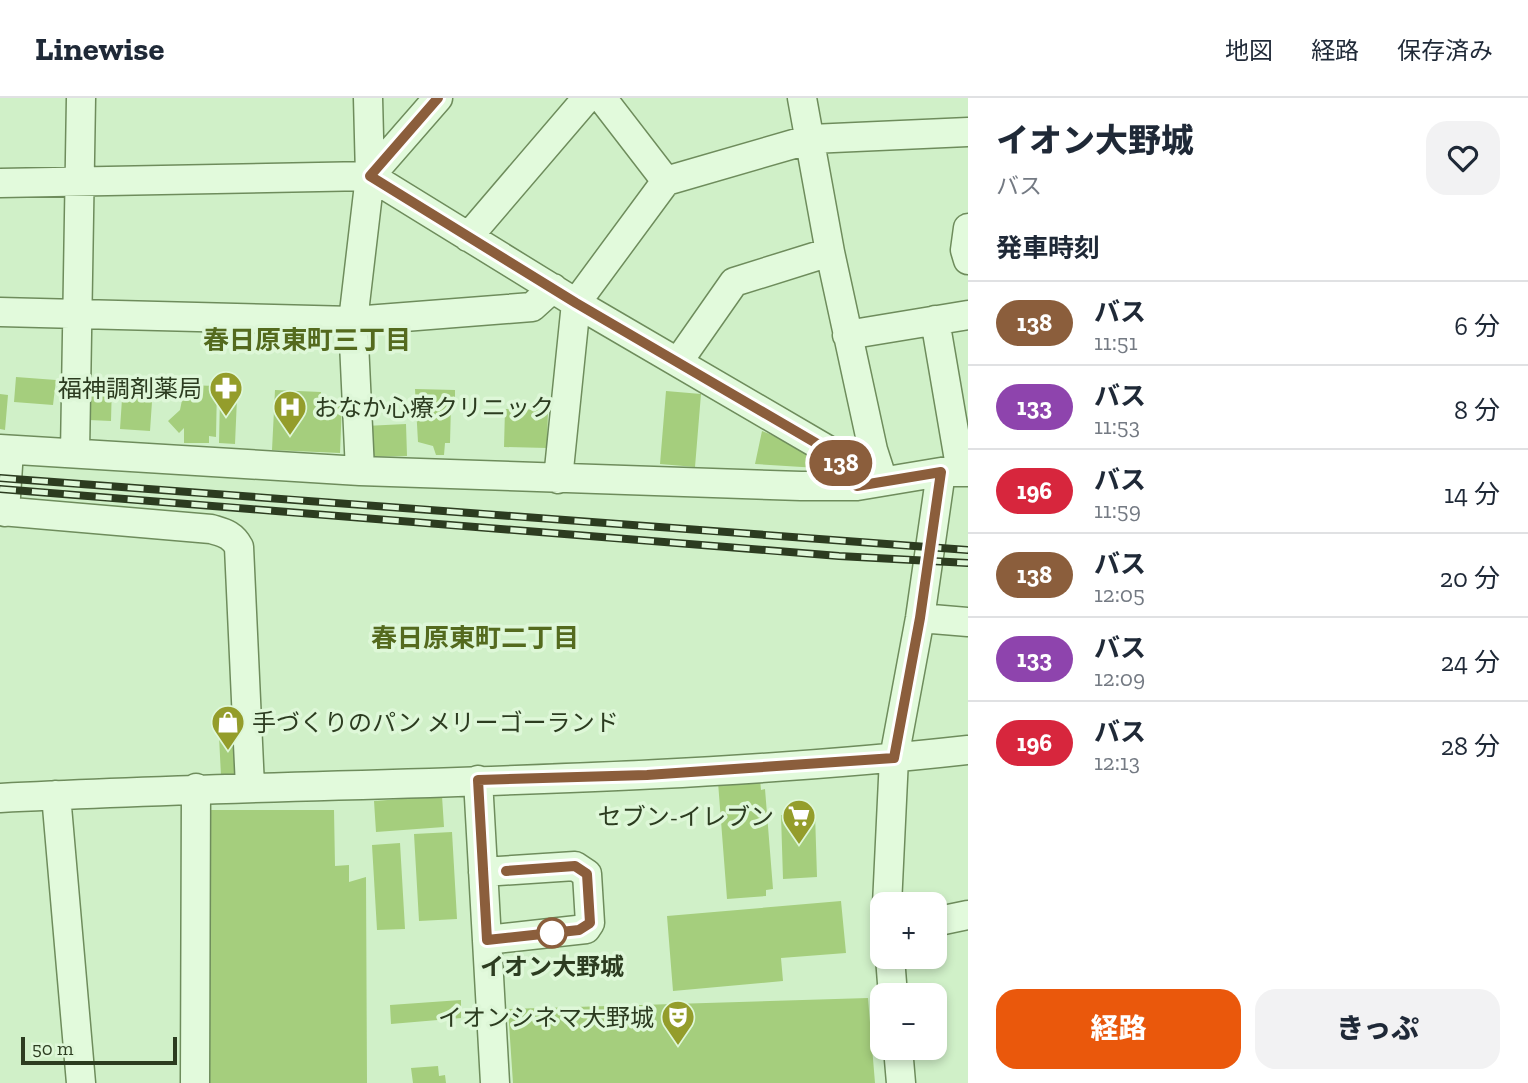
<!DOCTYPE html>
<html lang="ja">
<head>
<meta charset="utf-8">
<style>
	:root { --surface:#fff; --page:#f2f2f3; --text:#1f2937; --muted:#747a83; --line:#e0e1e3; --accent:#ea580c }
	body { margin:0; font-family:"Zilla Slab","Noto Sans JP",serif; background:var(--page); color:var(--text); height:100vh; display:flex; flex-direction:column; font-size:26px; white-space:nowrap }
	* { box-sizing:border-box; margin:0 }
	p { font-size:23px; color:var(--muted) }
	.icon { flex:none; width:38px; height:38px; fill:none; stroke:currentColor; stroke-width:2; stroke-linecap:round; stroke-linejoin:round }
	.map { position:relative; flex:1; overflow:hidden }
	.sheet { display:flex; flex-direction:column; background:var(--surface); width:560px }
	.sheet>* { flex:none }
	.badge { padding:0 14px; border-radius:23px; font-size:24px; line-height:46px }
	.fabs { position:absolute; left:870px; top:794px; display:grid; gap:14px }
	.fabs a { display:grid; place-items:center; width:77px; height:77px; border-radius:14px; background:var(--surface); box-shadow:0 4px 10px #0003; font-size:35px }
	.scale { position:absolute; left:21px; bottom:18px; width:156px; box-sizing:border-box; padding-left:7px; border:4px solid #2c3c20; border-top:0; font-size:19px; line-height:24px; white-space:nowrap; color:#2c3c20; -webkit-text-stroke:5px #def7d8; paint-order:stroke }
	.map>.badge { position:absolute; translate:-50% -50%; box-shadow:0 0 0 4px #fff }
	h2 { padding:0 28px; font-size:26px; line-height:63px }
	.round { display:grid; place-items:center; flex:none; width:74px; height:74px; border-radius:21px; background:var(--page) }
	.overview { display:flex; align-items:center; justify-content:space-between; height:119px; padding:0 28px }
	h1 { font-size:33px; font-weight:800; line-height:52px }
	.button { display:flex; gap:14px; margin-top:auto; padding:14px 28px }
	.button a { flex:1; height:80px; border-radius:21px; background:var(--accent); color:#fff; font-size:28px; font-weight:800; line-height:80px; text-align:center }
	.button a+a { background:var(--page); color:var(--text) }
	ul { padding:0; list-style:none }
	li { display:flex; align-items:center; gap:21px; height:84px; padding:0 28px; border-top:2px solid var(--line) }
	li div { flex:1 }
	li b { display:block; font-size:26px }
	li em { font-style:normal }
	li .badge { min-width:77px; font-weight:700; text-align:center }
	header { display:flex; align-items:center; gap:42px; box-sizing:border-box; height:98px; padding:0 35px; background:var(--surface); border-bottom:2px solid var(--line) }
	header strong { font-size:33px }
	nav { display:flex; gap:38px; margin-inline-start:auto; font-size:24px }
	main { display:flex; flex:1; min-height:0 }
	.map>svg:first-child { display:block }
	.building { fill:#a5ce7d }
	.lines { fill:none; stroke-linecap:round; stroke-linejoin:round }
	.minor-casing { stroke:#6e8c5c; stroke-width:31 }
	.minor { stroke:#e2fadc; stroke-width:28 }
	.rail-casing { stroke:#2c3c20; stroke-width:8 }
	.rail { stroke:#def7d8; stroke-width:5; stroke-dasharray:16; stroke-linecap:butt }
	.line-casing { stroke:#fff; stroke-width:16 }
	.line { stroke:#8b5e3c; stroke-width:10 }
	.stop-dot { fill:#fff; stroke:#8b5e3c; stroke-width:3.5 }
	.labels { text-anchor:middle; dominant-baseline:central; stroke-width:7; stroke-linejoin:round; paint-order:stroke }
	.poi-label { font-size:24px; fill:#2c3c20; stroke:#def7d8; text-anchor:end }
	.stop-label { font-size:24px; font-weight:bold; fill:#2c3c20; stroke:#def7d8 }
	.neighbourhood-label { font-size:26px; font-weight:bold; fill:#546a1e; stroke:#def7d8 }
</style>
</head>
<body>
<header>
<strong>Linewise</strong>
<nav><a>地図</a><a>経路</a><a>保存済み</a></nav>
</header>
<main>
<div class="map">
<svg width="968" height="985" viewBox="0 0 968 985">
	<rect width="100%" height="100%" fill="#d0f0c8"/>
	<!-- building -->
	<path class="building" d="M16,279L56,282L53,307L14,304Z
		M91,284L112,285L111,323L89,322Z
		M123,286L153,289L150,333L120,331Z
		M185,287L217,288L216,339L209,338V345H184V330L179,335L168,323L180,312Z
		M415,291L455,292V307L451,306L450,345H445L444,357H436L433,348L418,344Z
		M275,292L321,294V304L342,305L340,355L272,352Z
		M666,293L701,296L695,369L660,366Z
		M0,296L8,297L5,332L0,331Z
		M220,299L237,300L235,346L219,345Z
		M505,311L548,312L547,350L504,349Z
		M406,326L407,358L365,359V328Z
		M762,333L787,343L821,363L818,370L755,366Z
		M236,637L235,678H221L219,638Z
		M760,681L761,692L765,691L773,791L766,792V798L727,801L718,684Z
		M442,698L444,729L376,734L374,703Z
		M205,712H334L335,768L349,767V784L366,779L367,985H203Z
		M815,715L817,779L783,781L781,717Z
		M452,734L457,821L419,823L414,736Z
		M400,745L405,831L377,832L372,747Z
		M841,803L846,855L781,860L783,883L673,893L667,818Z
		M868,900L875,985H513L508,911Z
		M461,902V920L391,926L390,907Z
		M438,968L439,978L445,977L446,985H413L411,970Z"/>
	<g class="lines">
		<defs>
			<path id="minor" d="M368,0L370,78L576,205L833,355L857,388
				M602,0L666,83
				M802,0L830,154L873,352L883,383
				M0,85L370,78
				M968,130L965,152L968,162
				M468,139L587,0
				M0,214L353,223L532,209L553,190
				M935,222L961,374
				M847,237L968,217
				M678,264L734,184L830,154
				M0,351L360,373L801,388H857L941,374H968
				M75,355L81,0
				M360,373L353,223L370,78L438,0
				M558,381L576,205L666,83L811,41L968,34
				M0,413L211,431C224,435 232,436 239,449L250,689
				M5,414L9,352
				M920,520L968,524
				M478,682L495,985
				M56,697L81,985
				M0,700C322,683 647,688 968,652
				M483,774L575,768L587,776L590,825L586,831L487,842
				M887,807L894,660L920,520L941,374
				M934,824L968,817
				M890,859L893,898
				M898,950L901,985
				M195,985L196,690"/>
		</defs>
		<!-- minor casing -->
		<use href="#minor" class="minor-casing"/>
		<!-- minor -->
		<use href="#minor" class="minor"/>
		<defs>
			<path id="rail" d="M0,380L968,452
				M0,391L839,458L968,465"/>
		</defs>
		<!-- rail casing -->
		<use href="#rail" class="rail-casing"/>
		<!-- rail -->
		<use href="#rail" class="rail"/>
	</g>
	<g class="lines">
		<defs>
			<path id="line" d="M438,0L370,78L576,205L833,355L857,388L941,374L920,520L894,660L647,677L478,682L487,842L579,832L590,825L587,776L575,768L506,773"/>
		</defs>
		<!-- line casing -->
		<use href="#line" class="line-casing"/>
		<!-- line -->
		<use href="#line" class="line"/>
	</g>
	<!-- icons -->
	<defs>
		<symbol id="pharmacy-pin" viewBox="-11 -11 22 30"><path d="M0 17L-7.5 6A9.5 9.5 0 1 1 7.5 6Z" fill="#949d2b" stroke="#def7d8"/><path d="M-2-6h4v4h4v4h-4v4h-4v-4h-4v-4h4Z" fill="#fff"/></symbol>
		<symbol id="hospital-pin" viewBox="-11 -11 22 30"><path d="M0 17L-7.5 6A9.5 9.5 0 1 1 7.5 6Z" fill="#949d2b" stroke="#def7d8"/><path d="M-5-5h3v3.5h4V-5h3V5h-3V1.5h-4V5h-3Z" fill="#fff"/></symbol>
		<symbol id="shop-pin" viewBox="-11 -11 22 30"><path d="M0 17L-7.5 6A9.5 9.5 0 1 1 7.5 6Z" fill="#949d2b" stroke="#def7d8"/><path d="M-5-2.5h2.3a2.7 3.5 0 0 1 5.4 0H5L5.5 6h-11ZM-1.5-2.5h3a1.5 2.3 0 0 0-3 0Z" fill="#fff"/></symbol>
		<symbol id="supermarket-pin" viewBox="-11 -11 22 30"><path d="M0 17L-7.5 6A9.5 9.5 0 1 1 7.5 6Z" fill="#949d2b" stroke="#def7d8"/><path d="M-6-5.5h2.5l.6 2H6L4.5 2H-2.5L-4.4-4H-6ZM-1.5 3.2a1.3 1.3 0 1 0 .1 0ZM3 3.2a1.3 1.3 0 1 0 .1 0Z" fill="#fff"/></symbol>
		<symbol id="theatre-pin" viewBox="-11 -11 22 30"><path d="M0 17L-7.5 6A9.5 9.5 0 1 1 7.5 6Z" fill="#949d2b" stroke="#def7d8"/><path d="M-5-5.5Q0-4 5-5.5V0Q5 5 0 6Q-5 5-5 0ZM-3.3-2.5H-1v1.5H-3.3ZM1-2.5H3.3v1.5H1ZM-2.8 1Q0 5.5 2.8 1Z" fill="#fff"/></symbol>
	</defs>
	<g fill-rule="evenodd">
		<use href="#pharmacy-pin" x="207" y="271" width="38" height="52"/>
		<use href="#hospital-pin" x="271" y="290" width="38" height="52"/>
		<use href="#shop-pin" x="209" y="605" width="38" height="52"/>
		<use href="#supermarket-pin" x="780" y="699" width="38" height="52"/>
		<use href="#theatre-pin" x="659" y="900" width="38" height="52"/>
	</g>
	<!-- markers -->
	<circle class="stop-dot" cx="552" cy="835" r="14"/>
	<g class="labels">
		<!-- poi labels -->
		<g class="poi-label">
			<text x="202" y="290">福神調剤薬局</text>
			<text x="314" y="309" text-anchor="start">おなか心療クリニック</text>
			<text x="252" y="624" text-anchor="start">手づくりのパン メリーゴーランド</text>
			<text x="774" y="718">セブン-イレブン</text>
			<text x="654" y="919">イオンシネマ大野城</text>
		</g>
		<!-- stop labels -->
		<g class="stop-label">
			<text x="552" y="868">イオン大野城</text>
		</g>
		<!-- neighbourhood labels -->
		<g class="neighbourhood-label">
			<text x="307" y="242">春日原東町三丁目</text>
			<text x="475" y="540">春日原東町二丁目</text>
		</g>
	</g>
</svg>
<div class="fabs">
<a>+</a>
<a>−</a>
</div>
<div class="scale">50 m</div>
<b class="badge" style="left:841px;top:365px;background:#8b5e3c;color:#fff">138</b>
</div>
<section class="sheet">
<div class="overview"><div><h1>イオン大野城</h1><p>バス</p></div><a class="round"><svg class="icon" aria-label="heart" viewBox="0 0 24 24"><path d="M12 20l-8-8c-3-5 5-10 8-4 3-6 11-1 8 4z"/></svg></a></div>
<h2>発車時刻</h2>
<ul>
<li><span class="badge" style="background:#8b5e3c;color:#fff">138</span><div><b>バス</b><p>11:51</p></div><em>6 分</em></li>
<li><span class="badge" style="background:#8e44ad;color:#fff">133</span><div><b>バス</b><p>11:53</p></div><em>8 分</em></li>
<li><span class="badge" style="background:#d7263d;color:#fff">196</span><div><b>バス</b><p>11:59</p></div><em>14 分</em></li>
<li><span class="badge" style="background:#8b5e3c;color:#fff">138</span><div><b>バス</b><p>12:05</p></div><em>20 分</em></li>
<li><span class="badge" style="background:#8e44ad;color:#fff">133</span><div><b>バス</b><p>12:09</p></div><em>24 分</em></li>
<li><span class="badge" style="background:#d7263d;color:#fff">196</span><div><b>バス</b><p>12:13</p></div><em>28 分</em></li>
</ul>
<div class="button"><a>経路</a><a>きっぷ</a></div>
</section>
</main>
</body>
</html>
